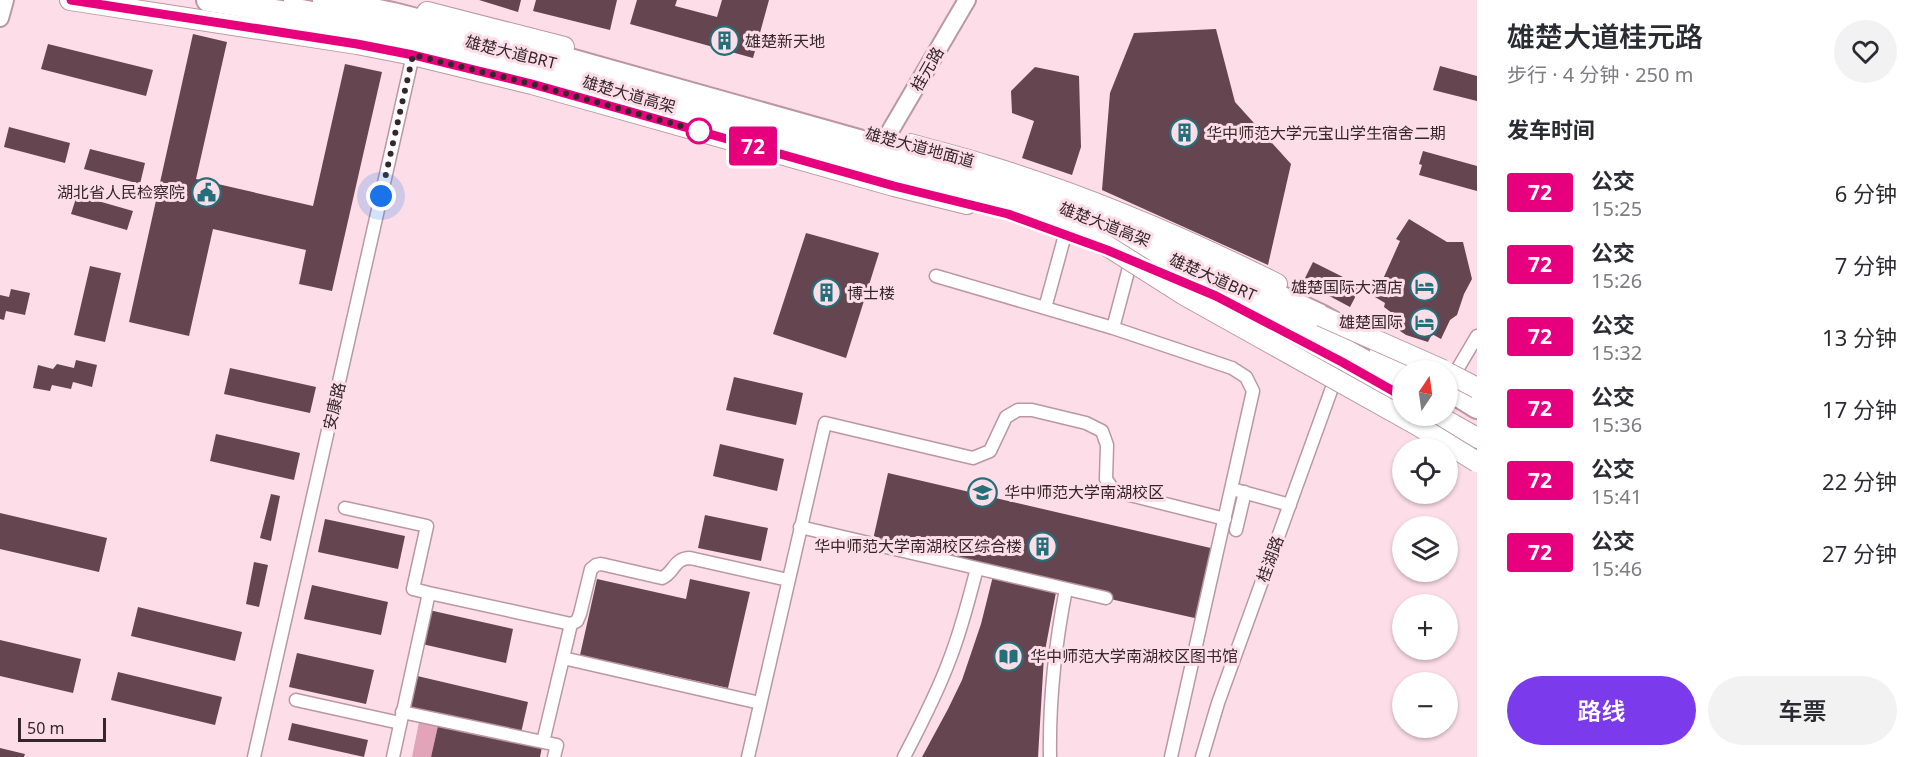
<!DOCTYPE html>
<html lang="zh">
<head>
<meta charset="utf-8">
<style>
	:root { --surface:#fff; --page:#f2f2f3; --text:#2b2b33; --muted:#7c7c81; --accent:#7c3aed }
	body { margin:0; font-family:"Noto Sans","Noto Sans SC",sans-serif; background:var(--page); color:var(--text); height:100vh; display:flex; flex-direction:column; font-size:22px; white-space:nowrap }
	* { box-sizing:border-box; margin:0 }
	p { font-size:20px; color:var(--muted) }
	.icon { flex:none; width:33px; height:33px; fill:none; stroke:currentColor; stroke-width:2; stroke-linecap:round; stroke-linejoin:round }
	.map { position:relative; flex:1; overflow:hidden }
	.side { display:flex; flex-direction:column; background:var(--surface); width:450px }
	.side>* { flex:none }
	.badge { padding:0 12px; border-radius:4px; font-size:21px; line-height:39px }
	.needle { width:39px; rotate:13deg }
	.fabs { position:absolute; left:1392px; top:360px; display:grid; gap:12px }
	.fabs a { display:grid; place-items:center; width:66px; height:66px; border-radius:50%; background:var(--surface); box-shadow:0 2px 4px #0004; font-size:30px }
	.scale { position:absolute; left:18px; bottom:15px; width:88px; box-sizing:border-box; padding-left:6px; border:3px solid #34262a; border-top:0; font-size:16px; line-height:21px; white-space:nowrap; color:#34262a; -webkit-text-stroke:4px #fddee8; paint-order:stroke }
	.you { position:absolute; width:30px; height:30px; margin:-15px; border:4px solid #fff; border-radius:50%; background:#1a73e8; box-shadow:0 0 0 9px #1a73e833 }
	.map>.badge { position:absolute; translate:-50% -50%; box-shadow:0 0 0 3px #fff }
	h2 { padding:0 30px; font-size:22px; line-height:54px }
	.round { display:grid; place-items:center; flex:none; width:63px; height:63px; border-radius:32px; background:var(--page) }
	.summary { display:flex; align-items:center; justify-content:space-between; height:102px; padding:0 30px }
	h1 { font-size:28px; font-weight:600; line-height:45px }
	.cta { display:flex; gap:12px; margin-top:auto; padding:12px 30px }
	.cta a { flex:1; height:69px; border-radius:36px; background:var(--accent); color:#fff; font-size:24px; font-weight:600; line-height:69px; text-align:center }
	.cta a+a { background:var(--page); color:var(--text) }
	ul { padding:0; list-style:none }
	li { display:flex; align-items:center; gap:18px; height:72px; padding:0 30px }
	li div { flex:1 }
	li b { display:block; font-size:22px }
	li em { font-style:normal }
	li .badge { min-width:66px; font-weight:700; text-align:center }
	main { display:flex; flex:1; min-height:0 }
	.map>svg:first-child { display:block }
	.forest { fill:#e1a4b9 }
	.building { fill:#644550 }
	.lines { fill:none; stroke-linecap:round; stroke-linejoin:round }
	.lane-casing { stroke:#bb97a3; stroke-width:9 }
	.street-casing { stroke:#bb97a3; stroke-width:15 }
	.secondary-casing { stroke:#bb97a3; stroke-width:20 }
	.primary-casing { stroke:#bb97a3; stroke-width:22 }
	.highway-casing { stroke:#bb97a3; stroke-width:26 }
	.lane { stroke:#fff; stroke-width:6 }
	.street { stroke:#fff; stroke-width:12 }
	.secondary { stroke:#fff; stroke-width:16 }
	.primary { stroke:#fff; stroke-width:20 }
	.highway { stroke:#fff; stroke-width:22 }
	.primary-bridge-casing { stroke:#bb97a3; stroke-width:22; stroke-linecap:butt }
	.primary-bridge { stroke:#fff; stroke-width:20 }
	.line-casing { stroke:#fff; stroke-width:14 }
	.line { stroke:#e6007e; stroke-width:9 }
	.walk { stroke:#34262a; stroke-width:6; stroke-dasharray:0 10.8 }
	.stop-dot { fill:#fff; stroke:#e6007e; stroke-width:3 }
	.labels { text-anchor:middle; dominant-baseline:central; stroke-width:6; stroke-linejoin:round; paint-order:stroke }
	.poi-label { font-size:16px; fill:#34262a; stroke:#fddee8; text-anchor:start }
	.street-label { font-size:16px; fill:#34262a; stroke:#fddee8 }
</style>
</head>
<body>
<main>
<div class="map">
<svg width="1477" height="757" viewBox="0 0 1477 757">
	<rect width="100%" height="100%" fill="#fddee8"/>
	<!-- forest -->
	<path class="forest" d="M419,722L438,726L431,757H412Z"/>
	<!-- building -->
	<path class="building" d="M479,0H521L518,12Z
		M536,0H617L610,30L533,11Z
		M637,0H677L675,6L717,17L722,0H769L753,58L630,24Z
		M1216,29L1235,102L1291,164L1268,265L1102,190L1110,93L1134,33Z
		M193,34L227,42L196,179L313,206L345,64L382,72L332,291L299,284L306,250L213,229L189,336L129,322Z
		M48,44L153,70L146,96L41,69Z
		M1440,66L1477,76V101L1433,90Z
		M1035,67L1079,76L1081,147L1072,175L1022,158L1034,121L1012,113L1011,91Z
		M9,127L70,143L65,163L4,147Z
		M90,149L145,163L140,184L84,169Z
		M1423,151L1477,166V191L1419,175L1422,165L1419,164Z
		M77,195L133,211L127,230L71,214Z
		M1409,219L1447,242H1463L1472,279L1464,294L1457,315L1450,320L1441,339L1432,334L1428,342L1406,335L1394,327L1387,320L1392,313L1384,307L1385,303L1375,297L1400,241L1396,239Z
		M806,233L879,253L846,358L773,334Z
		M1313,262L1361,286L1350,307L1303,282Z
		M90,266L121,273L105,342L74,335Z
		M11,289L30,293L25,315L6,311L4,320L0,319V295L9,297Z
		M76,360L97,365L92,387L73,382L71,389L52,385L50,391L33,388L38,365L53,369L57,364L74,368Z
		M230,368L316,387L310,413L224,394Z
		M734,377L803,393L796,425L726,410Z
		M216,434L300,453L294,480L210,461Z
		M720,444L784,459L777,491L713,476Z
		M888,473L1215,549L1199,619L1057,587L1044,656L1038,757H922L948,709L962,680L981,624L994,572L872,544Z
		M271,494L280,496L271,541L260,538Z
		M0,513L107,538L99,572L0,549Z
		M705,515L768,528L761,561L698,548Z
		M325,519L405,536L398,569L318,552Z
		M254,562L268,565L259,607L246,604Z
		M597,579L686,599L690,579L750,592L728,688L580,655Z
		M312,585L388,602L381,635L304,619Z
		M138,607L242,632L235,661L131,636Z
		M429,610L513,629L506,663L422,644Z
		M0,640L81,659L73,693L0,676Z
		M297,653L374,670L366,704L289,687Z
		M118,672L222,697L215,725L111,700Z
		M413,675L528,702L521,733L406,707Z
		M292,723L368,740L364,757L288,740Z
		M438,726L542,747L540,757H431Z
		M0,748L25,754L24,757H0Z"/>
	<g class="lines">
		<defs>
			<path id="lane" d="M287,0L322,7"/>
			<path id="street" d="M936,276L1113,328L1232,368L1246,377L1253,391L1171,757
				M1045,308L1065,235
				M1113,328L1131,260
				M1451,380L1477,336
				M1232,489L1290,505
				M345,508L427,526L413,589L429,593
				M800,527L1106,598
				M1236,530L1245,492
				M571,624L563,658L760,703
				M296,700L400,723
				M402,712L543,742L563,658
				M543,742L557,745L554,757
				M254,757L413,55
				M393,757L429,593L571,624L577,621L580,614L591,569L596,565L601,564L662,578C674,573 674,558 690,558L788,580
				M748,757L825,423L973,458L990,451L1006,417L1018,410H1032L1086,423L1102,431L1107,445L1106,479L1114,491L1225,519
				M904,757C920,726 937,694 949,661C961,631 969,599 977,568
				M1050,757C1049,700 1055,645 1066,589
				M1202,757L1218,703L1337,374"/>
			<path id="secondary" d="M0,18L5,0
				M886,138L967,0"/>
			<path id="primary" d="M70,0L357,44L413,55L532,84L894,186L967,204
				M427,12L564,47
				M910,144C935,151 960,157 985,165C1085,195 1183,237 1277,284
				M1230,304L1342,362L1402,396
				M1438,416L1477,438"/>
			<path id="highway" d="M208,0L311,17L416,39L536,67L912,177L1082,230L1207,282L1297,324L1402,382
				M324,0L393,14L538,51L923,159L1083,213L1222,270L1321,316L1340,327
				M1381,350L1417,370
				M1448,389L1477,407"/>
		</defs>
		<!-- lane casing -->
		<use href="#lane" class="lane-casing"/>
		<!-- street casing -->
		<use href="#street" class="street-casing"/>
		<!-- secondary casing -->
		<use href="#secondary" class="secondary-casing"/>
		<!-- primary casing -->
		<use href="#primary" class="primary-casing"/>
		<!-- highway casing -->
		<use href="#highway" class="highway-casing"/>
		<!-- lane -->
		<use href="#lane" class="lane"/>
		<!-- street -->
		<use href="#street" class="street"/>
		<!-- secondary -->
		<use href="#secondary" class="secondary"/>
		<!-- primary -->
		<use href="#primary" class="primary"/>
		<!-- highway -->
		<use href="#highway" class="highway"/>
		<defs>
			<path id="primary-bridge" d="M1082,230L1186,296L1417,425L1477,462
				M1321,316L1443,370
				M1448,373L1477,388"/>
		</defs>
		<!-- primary-bridge casing -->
		<use href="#primary-bridge" class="primary-bridge-casing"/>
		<!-- primary-bridge -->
		<use href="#primary-bridge" class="primary-bridge"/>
	</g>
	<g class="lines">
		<defs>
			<path id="line" d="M71,0L357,44L413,55L532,84L894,186L1008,214L1107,250L1216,296L1342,362L1402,396"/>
		</defs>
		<!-- line casing -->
		<use href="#line" class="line-casing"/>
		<!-- line -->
		<use href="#line" class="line"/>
		<!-- walk -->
		<path class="walk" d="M381,196L413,55L532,84L699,131"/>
	</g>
	<!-- icons -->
	<defs>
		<symbol id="building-ring" viewBox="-11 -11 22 22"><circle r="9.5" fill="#fddee8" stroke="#256f78" stroke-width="1.5"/><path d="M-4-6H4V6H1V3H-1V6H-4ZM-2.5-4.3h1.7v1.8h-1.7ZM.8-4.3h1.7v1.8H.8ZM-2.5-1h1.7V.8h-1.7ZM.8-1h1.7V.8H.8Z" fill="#256f78"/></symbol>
		<symbol id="civic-ring" viewBox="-11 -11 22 22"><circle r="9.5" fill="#fddee8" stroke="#256f78" stroke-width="1.5"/><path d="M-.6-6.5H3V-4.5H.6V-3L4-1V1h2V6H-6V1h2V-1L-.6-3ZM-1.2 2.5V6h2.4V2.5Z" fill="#256f78"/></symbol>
		<symbol id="hotel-ring" viewBox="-11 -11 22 22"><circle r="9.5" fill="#fddee8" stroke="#256f78" stroke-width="1.5"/><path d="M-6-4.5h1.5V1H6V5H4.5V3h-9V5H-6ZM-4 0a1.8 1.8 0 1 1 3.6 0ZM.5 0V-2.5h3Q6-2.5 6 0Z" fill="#256f78"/></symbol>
		<symbol id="university-ring" viewBox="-11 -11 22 22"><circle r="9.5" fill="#fddee8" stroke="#256f78" stroke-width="1.5"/><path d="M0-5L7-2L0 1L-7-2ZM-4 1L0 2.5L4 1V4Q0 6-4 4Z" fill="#256f78"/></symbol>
		<symbol id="library-ring" viewBox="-11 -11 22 22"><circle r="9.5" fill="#fddee8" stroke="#256f78" stroke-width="1.5"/><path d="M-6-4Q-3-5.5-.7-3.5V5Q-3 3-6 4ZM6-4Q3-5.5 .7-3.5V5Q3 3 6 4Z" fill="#256f78"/></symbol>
	</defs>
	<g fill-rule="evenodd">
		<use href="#building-ring" x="708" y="24" width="33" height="33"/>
		<use href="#building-ring" x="1168" y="116" width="33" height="33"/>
		<use href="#civic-ring" x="190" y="176" width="33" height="33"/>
		<use href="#hotel-ring" x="1408" y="270" width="33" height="33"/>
		<use href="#building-ring" x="810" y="276" width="33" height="33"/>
		<use href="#hotel-ring" x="1408" y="306" width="33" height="33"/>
		<use href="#university-ring" x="966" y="476" width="33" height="33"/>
		<use href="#building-ring" x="1026" y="530" width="33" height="33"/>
		<use href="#library-ring" x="992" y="640" width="33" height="33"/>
	</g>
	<!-- markers -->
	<circle class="stop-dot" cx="699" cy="131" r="12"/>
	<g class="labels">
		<!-- poi labels -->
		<g class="poi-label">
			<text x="745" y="41">雄楚新天地</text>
			<text x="1206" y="133">华中师范大学元宝山学生宿舍二期</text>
			<text x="185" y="192" text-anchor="end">湖北省人民检察院</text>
			<text x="1403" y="287" text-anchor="end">雄楚国际大酒店</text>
			<text x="847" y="293">博士楼</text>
			<text x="1403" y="322" text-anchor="end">雄楚国际</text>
			<text x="1004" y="492">华中师范大学南湖校区</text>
			<text x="1022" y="546" text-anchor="end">华中师范大学南湖校区综合楼</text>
			<text x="1030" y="656">华中师范大学南湖校区图书馆</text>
		</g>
		<!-- street labels -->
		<g class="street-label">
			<text transform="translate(511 52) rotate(14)">雄楚大道BRT</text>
			<text transform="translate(927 69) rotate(-60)">桂元路</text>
			<text transform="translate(629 94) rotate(16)">雄楚大道高架</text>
			<text transform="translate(920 147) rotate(15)">雄楚大道地面道</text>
			<text transform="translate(1105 224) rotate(21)">雄楚大道高架</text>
			<text transform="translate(1213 277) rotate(24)">雄楚大道BRT</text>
			<text transform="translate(334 406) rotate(-77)">安康路</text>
			<text transform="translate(1270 559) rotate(-70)">桂湖路</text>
		</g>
	</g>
</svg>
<div class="fabs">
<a><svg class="needle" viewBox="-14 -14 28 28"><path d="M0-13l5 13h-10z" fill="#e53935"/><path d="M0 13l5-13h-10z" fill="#7c7c81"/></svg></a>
<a><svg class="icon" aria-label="locate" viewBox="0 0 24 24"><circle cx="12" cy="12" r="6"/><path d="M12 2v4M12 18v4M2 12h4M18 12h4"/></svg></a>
<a><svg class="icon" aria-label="layers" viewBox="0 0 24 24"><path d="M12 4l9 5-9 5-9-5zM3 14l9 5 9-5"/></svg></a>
<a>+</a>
<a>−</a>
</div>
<div class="scale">50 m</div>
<div class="you" style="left:381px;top:196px"></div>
<b class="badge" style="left:753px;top:146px;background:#e6007e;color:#fff">72</b>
</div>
<section class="side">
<div class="summary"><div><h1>雄楚大道桂元路</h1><p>步行 · 4 分钟 · 250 m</p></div><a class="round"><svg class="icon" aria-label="heart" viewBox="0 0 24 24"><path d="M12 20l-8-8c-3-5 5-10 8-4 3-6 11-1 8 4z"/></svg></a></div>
<h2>发车时间</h2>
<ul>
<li><span class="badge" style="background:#e6007e;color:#fff">72</span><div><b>公交</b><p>15:25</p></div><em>6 分钟</em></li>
<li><span class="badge" style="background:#e6007e;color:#fff">72</span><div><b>公交</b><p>15:26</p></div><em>7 分钟</em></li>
<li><span class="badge" style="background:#e6007e;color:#fff">72</span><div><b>公交</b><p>15:32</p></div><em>13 分钟</em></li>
<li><span class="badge" style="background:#e6007e;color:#fff">72</span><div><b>公交</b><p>15:36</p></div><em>17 分钟</em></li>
<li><span class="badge" style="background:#e6007e;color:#fff">72</span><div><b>公交</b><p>15:41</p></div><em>22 分钟</em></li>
<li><span class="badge" style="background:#e6007e;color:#fff">72</span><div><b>公交</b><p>15:46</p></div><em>27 分钟</em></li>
</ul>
<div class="cta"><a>路线</a><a>车票</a></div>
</section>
</main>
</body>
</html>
